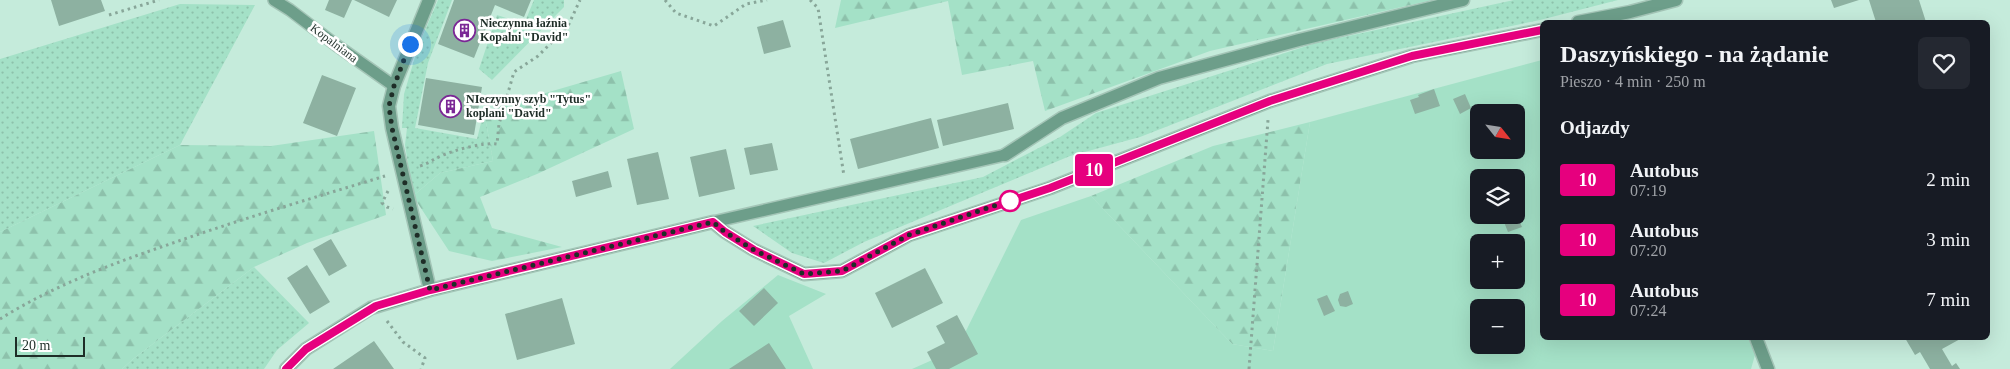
<!DOCTYPE html>
<html lang="pl">
<head>
<meta charset="utf-8">
<style>
	:root { --surface:#171b24; --page:#242831; --text:#f1f3f6; --muted:#9ea1a6 }
	body { margin:0; font-family:Georgia,serif; background:var(--page); color:var(--text); height:100vh; display:flex; flex-direction:column; font-size:19px; white-space:nowrap }
	* { box-sizing:border-box; margin:0 }
	p { font-size:16px; color:var(--muted) }
	.icon { flex:none; width:28px; height:28px; fill:none; stroke:currentColor; stroke-width:2; stroke-linecap:round; stroke-linejoin:round }
	.map { position:relative; flex:1; overflow:hidden }
	.panel { position:absolute; left:1540px; top:20px; width:450px; height:320px; display:flex; flex-direction:column; background:var(--surface); border-radius:8px; box-shadow:0 5px 20px #0002 }
	.panel>* { flex:none }
	.badge { padding:0 10px; border-radius:4px; font-size:18px; line-height:32px }
	.needle { width:32px; rotate:120deg }
	.buttons { position:absolute; left:1470px; top:104px; display:grid; gap:10px }
	.buttons a { display:grid; place-items:center; width:55px; height:55px; border-radius:8px; background:var(--surface); box-shadow:0 5px 20px #0002; font-size:25px }
	.scale { position:absolute; left:15px; bottom:12px; width:70px; box-sizing:border-box; padding-left:5px; border:2px solid #1e2d27; border-top:0; font-size:14px; line-height:18px; white-space:nowrap; color:#1e2d27; -webkit-text-stroke:4px #fff; paint-order:stroke }
	.you { position:absolute; width:25px; height:25px; margin:-12px; border:4px solid #fff; border-radius:50%; background:#1a73e8; box-shadow:0 0 0 8px #1a73e833 }
	.map>.badge { position:absolute; translate:-50% -50%; box-shadow:0 0 0 2px #fff }
	h2 { padding:0 20px; font-size:19px; line-height:45px }
	.round { display:grid; place-items:center; flex:none; width:52px; height:52px; border-radius:8px; background:var(--page) }
	.head { display:flex; align-items:center; justify-content:space-between; height:85px; padding:0 20px }
	h1 { font-size:24px; font-weight:700; line-height:38px }
	ul { padding:0; list-style:none }
	li { display:flex; align-items:center; gap:15px; height:60px; padding:0 20px }
	li div { flex:1 }
	li b { display:block; font-size:19px }
	li em { font-style:normal }
	li .badge { min-width:55px; font-weight:700; text-align:center }
	.map>svg:first-child { display:block }
	.grass { fill:url(#grass-dots) }
	.forest { fill:url(#forest-firs) }
	.garden { fill:#a4e1c7; fill-rule:evenodd }
	.building { fill:#8db1a1 }
	.lines { fill:none; stroke-linecap:round; stroke-linejoin:round }
	.lane-casing { stroke:#a4c5b7; stroke-width:14 }
	.street-casing { stroke:#a4c5b7; stroke-width:15 }
	.path { stroke:#88a699; stroke-width:3; stroke-dasharray:2.5 4; stroke-linecap:butt }
	.lane { stroke:#6d9e8a; stroke-width:11 }
	.street { stroke:#6d9e8a; stroke-width:12 }
	.line-casing { stroke:#fff; stroke-width:11 }
	.line { stroke:#e6007e; stroke-width:8 }
	.walk { stroke:#1e2d27; stroke-width:5; stroke-dasharray:0 9 }
	.stop-dot { fill:#fff; stroke:#e6007e; stroke-width:2.5 }
	.labels { text-anchor:middle; dominant-baseline:central; stroke-width:5; stroke-linejoin:round; paint-order:stroke }
	.poi-label { font-size:12px; font-weight:bold; fill:#1e2d27; stroke:#fff; text-anchor:start }
	.street-label { font-size:12px; fill:#1e2d27; stroke:#fff }
</style>
</head>
<body>
<div class="map">
<svg width="2010" height="369" viewBox="0 0 2010 369">
	<defs>
		<pattern id="grass-dots" width="8" height="8" patternUnits="userSpaceOnUse" patternTransform="scale(1.25)"><rect width="8" height="8" fill="#a4e1c7"/><path d="M2 2h.1M6 6h.1" fill="none" stroke="#8dc1ab" stroke-width="1.8" stroke-linecap="round"/></pattern>
		<pattern id="forest-firs" width="22" height="20" patternUnits="userSpaceOnUse" patternTransform="scale(1.25)"><rect width="22" height="20" fill="#a4e1c7"/><path d="M5 1l3.5 6h-7zM16 11l3.5 6h-7z" fill="#8dc1ab"/></pattern>
	</defs>
	<rect width="100%" height="100%" fill="#c5ebdb"/>
	<!-- grass -->
	<path class="grass" d="M438,0H452L428,63L415,128L477,139L484,111L493,161L440,173L413,196L405,145L407,128H402L404,94L418,47Z
		M534,0H564V7L492,80L479,69L497,15L524,24Z
		M1514,0H1618L1540,20L1327,64L1140,137L1070,156L864,242L824,263L792,253L753,226L983,177L1060,137L1096,113L1316,43Z
		M180,4L255,5L180,145L0,232V59Z
		M254,267L309,323L277,350L264,369H122L133,359Z"/>
	<!-- forest -->
	<path class="forest" d="M841,0H1432L1210,51L1045,111L1033,61L962,75L948,1L835,28Z
		M621,71L634,129L537,174L480,197L492,228L562,247L492,261L449,251L413,196L440,173L493,161L484,111Z
		M1310,122L1273,351L1232,344L1091,196L1213,146Z
		M374,131L386,215L307,243L254,267L133,359L122,369H0V232L180,145L271,146Z"/>
	<!-- garden -->
	<path class="garden" d="M1542,60V338H1748L1755,355L1751,369H912L957,349L1021,220L1091,196L1232,344L1273,351L1310,122ZM1479,112H1516V150H1479ZM1479,178H1516V215H1479ZM1479,242H1516V280H1479ZM1479,308H1516V345H1479Z
		M778,275L826,294L789,316L813,369H670L722,321Z"/>
	<!-- building -->
	<path class="building" d="M51,0H101L105,11L59,26Z
		M329,0H352L344,18L325,10Z
		M354,0H397L389,17Z
		M454,0H531L524,17L495,5L474,58L438,44Z
		M1831,0H1859L1834,8Z
		M1869,0H1919L1926,22H1876Z
		M783,20L791,47L764,54L757,27Z
		M322,75L356,88L337,136L303,123Z
		M426,78L482,87L474,135L418,125Z
		M1434,89L1440,106L1415,114L1410,100L1419,97L1418,95Z
		M1465,94L1471,108L1460,114L1453,99Z
		M1008,103L1014,129L943,146L937,120Z
		M931,118L939,148L858,169L850,139Z
		M772,143L778,170L750,175L744,148Z
		M726,149L735,189L699,197L690,157Z
		M658,152L669,199L637,205L627,159Z
		M608,171L612,187L576,197L572,181Z
		M1517,216L1522,227L1508,232L1504,222Z
		M331,239L347,266L329,276L313,249Z
		M307,265L330,302L310,314L287,278Z
		M925,268L943,303L892,328L875,293Z
		M764,288L778,303L754,326L739,311Z
		M1348,291L1353,304L1346,307L1340,306L1338,300L1340,294Z
		M1327,295L1335,311L1324,316L1317,299Z
		M562,298L575,344L517,360L505,314Z
		M957,315L978,354L949,369H936L927,352L945,343L936,326Z
		M1905,338H1962L1942,349L1952,366L1956,363L1960,369H1930L1920,352L1915,355Z
		M374,341L394,369H333Z
		M769,343L786,369H729Z"/>
	<g class="lines">
		<defs>
			<path id="lane" d="M274,0L290,10L336,45L394,86
				M713,222L1005,155"/>
			<path id="street" d="M429,0L394,86L389,106L392,128L430,290
				M1578,22L1630,12L1676,0
				M1005,155L1062,118L1159,78L1299,40L1463,0
				M1756,338L1768,369
				M286,369L306,349L371,308L430,290L713,222L725,232L754,250L804,274L842,271L909,235L1050,188L1270,101L1412,56L1542,30"/>
		</defs>
		<!-- lane casing -->
		<use href="#lane" class="lane-casing"/>
		<!-- street casing -->
		<use href="#street" class="street-casing"/>
		<!-- path -->
		<path class="path" d="M665,0L676,13L714,26L746,4L767,0
			M810,0L818,8L844,176
			M109,15L159,0
			M420,166C430,163 433,159 441,156C454,150 484,142 497,144L499,124L514,72L538,56L568,26L580,0
			M388,191L382,203L387,207L393,209
			M0,319C53,286 111,264 170,244C241,219 313,198 385,176
			M387,321L403,342L425,358L421,369
			M1249,369L1268,120"/>
		<!-- lane -->
		<use href="#lane" class="lane"/>
		<!-- street -->
		<use href="#street" class="street"/>
	</g>
	<g class="lines">
		<defs>
			<path id="line" d="M286,369L306,349L376,306L430,290L713,222L725,232L754,250L804,274L842,271L909,235L1050,188L1270,101L1412,56L1542,30"/>
		</defs>
		<!-- line casing -->
		<use href="#line" class="line-casing"/>
		<!-- line -->
		<use href="#line" class="line"/>
		<!-- walk -->
		<path class="walk" d="M410,44L394,86L389,106L392,128L430,290L713,222L725,232L754,250L804,274L842,271L909,235L1014,199L1010,201"/>
	</g>
	<!-- icons -->
	<defs>
		<symbol id="building-ring" viewBox="-11 -11 22 22"><circle r="9.5" fill="#fff" stroke="#7b2796" stroke-width="1.5"/><path d="M-4-6H4V6H1V3H-1V6H-4ZM-2.5-4.3h1.7v1.8h-1.7ZM.8-4.3h1.7v1.8H.8ZM-2.5-1h1.7V.8h-1.7ZM.8-1h1.7V.8H.8Z" fill="#7b2796"/></symbol>
	</defs>
	<g fill-rule="evenodd">
		<use href="#building-ring" x="452" y="18" width="25" height="25"/>
		<use href="#building-ring" x="438" y="94" width="25" height="25"/>
	</g>
	<!-- markers -->
	<circle class="stop-dot" cx="1010" cy="201" r="10"/>
	<g class="labels">
		<!-- poi labels -->
		<g class="poi-label">
			<text x="480" y="23">Nieczynna łaźnia<tspan x="480" dy="14">Kopalni "David"</tspan></text>
			<text x="466" y="99">NIeczynny szyb "Tytus"<tspan x="466" dy="14">koplani "David"</tspan></text>
		</g>
		<!-- street labels -->
		<g class="street-label">
			<text transform="translate(334 43) rotate(37)">Kopalniana</text>
		</g>
	</g>
</svg>
<div class="buttons">
<a><svg class="needle" viewBox="-14 -14 28 28"><path d="M0-13l5 13h-10z" fill="#e53935"/><path d="M0 13l5-13h-10z" fill="#9ea1a6"/></svg></a>
<a><svg class="icon" aria-label="layers" viewBox="0 0 24 24"><path d="M12 4l9 5-9 5-9-5zM3 14l9 5 9-5"/></svg></a>
<a>+</a>
<a>−</a>
</div>
<div class="scale">20 m</div>
<div class="you" style="left:410px;top:44px"></div>
<b class="badge" style="left:1094px;top:170px;background:#e6007e;color:#fff">10</b>
<section class="panel">
<div class="head"><div><h1>Daszyńskiego - na żądanie</h1><p>Pieszo · 4 min · 250 m</p></div><a class="round"><svg class="icon" aria-label="heart" viewBox="0 0 24 24"><path d="M12 20l-8-8c-3-5 5-10 8-4 3-6 11-1 8 4z"/></svg></a></div>
<h2>Odjazdy</h2>
<ul>
<li><span class="badge" style="background:#e6007e;color:#fff">10</span><div><b>Autobus</b><p>07:19</p></div><em>2 min</em></li>
<li><span class="badge" style="background:#e6007e;color:#fff">10</span><div><b>Autobus</b><p>07:20</p></div><em>3 min</em></li>
<li><span class="badge" style="background:#e6007e;color:#fff">10</span><div><b>Autobus</b><p>07:24</p></div><em>7 min</em></li>
</ul>
</section>
</div>
</body>
</html>
